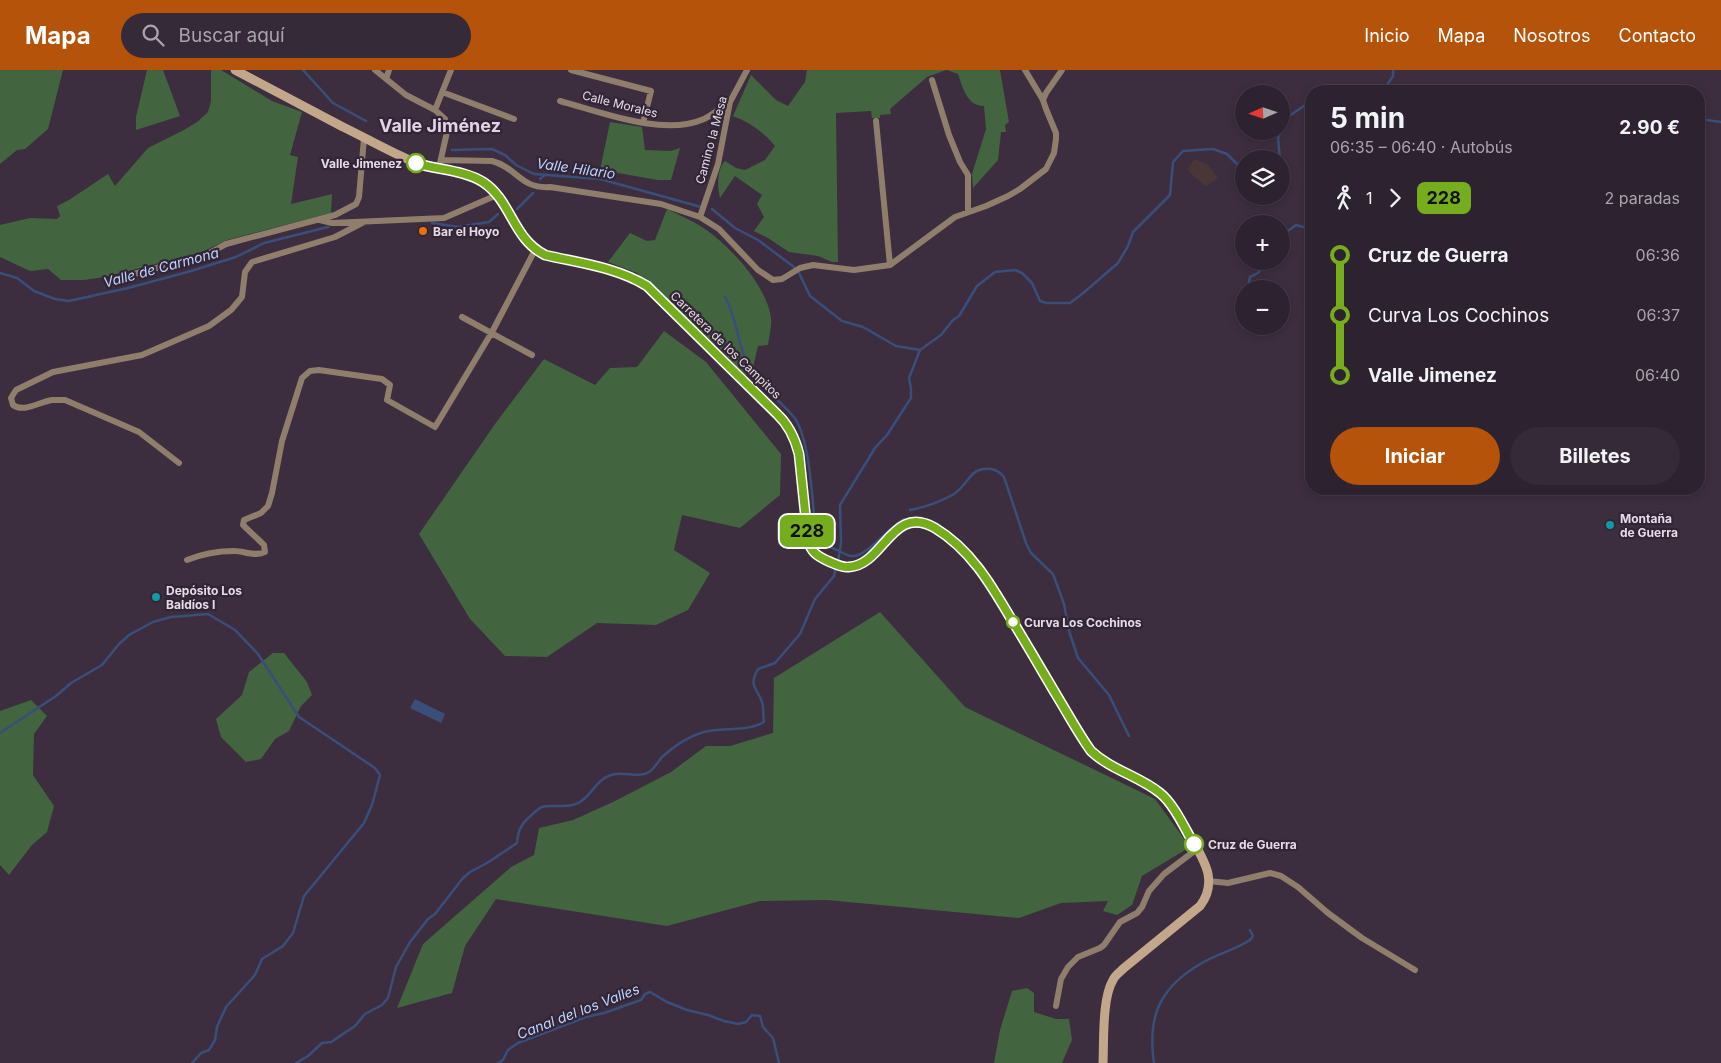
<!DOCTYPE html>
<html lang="es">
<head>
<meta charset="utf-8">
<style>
	:root { --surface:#2d222f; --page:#352a37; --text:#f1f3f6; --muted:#a7a4aa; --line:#483f4b; --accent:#b45309 }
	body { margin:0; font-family:Inter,sans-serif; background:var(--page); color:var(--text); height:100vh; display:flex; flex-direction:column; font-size:19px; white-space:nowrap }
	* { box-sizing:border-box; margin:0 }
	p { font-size:16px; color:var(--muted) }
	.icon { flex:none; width:28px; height:28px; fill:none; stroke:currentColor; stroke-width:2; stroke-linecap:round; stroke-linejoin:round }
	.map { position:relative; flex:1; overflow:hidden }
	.panel { position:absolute; left:1305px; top:15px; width:400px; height:410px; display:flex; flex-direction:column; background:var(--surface); border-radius:20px; box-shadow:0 2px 8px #0003,0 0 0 1px var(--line) }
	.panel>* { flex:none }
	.badge { padding:0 10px; border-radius:8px; font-size:18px; line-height:32px }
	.needle { width:32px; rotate:267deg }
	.tools { position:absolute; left:1235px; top:15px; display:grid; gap:10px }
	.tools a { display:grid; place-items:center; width:55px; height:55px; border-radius:50%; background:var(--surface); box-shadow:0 2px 8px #0003,0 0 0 1px var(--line); font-size:25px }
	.map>.badge { position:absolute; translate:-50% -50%; box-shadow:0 0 0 2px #fff }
	.legs { display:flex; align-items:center; gap:8px; height:55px; padding:0 25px; font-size:16px }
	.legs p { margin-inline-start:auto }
	.head { display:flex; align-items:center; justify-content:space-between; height:85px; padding:0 25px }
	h1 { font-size:28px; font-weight:700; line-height:38px }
	.cta { display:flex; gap:10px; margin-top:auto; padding:10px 25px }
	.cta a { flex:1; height:58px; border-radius:30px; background:var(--accent); color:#fff; font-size:20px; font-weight:700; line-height:58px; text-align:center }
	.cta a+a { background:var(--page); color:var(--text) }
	ul { padding:0 25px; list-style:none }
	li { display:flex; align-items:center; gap:18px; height:60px; font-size:19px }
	li i { display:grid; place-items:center; width:8px; height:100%; margin:0 6px; background:currentColor }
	li i::after { content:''; width:12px; height:12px; margin:-6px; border:4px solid; border-radius:50%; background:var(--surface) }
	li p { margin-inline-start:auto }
	li:first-child i { background:linear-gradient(#0000 50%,currentColor 0) }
	li:last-child i { background:linear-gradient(currentColor 50%,#0000 0) }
	header { display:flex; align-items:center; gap:30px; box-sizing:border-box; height:70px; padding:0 25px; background:var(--accent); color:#fff }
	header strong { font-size:24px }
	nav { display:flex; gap:28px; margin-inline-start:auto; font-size:18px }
	.search { width:350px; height:45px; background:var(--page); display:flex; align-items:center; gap:12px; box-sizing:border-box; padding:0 18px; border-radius:28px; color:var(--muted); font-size:19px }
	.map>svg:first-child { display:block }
	.industrial { fill:#4a3537 }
	.green { fill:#42643f }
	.water { fill:#394f7a }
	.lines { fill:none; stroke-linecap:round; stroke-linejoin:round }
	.stream { stroke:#394f7a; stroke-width:2.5 }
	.minor { stroke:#907e6c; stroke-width:6 }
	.secondary { stroke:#c3a78b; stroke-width:9 }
	.line-1-casing { stroke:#fff; stroke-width:11 }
	.line-1 { stroke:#75ad1c; stroke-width:8 }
	.stop-1-dot { fill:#fff; stroke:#75ad1c; stroke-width:2.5 }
	.food-dot { fill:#e8710a; stroke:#322535; stroke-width:2 }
	.culture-dot { fill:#0f9aa8; stroke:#322535; stroke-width:2 }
	.labels { text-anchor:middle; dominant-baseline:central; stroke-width:4.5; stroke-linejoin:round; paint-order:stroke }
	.street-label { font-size:12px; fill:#e5dce7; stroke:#322535 }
	.stop-label { font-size:12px; font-weight:bold; fill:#e5dce7; stroke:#322535; text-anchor:start }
	.poi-label { font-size:12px; font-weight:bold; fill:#e5dce7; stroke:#322535; text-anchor:start }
	.water-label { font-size:14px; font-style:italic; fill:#bed5ff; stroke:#322535 }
	.district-label { font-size:18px; font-weight:bold; fill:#e4d2e7; stroke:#322535 }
</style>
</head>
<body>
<header>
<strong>Mapa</strong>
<div class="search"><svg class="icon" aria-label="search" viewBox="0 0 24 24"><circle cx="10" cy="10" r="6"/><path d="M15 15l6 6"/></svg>Buscar aquí</div>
<nav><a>Inicio</a><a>Mapa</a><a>Nosotros</a><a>Contacto</a></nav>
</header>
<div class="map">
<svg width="1721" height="993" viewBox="0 0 1721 993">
	<rect width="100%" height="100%" fill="#3c2e3f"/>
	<!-- industrial -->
	<path class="industrial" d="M1194,89L1208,95L1218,108L1206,117L1187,100Z"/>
	<!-- green -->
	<path class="green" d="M0,0H63L48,59L25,79L17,80L0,94Z
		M147,0H163L180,46L136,60V47Z
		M211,0H221L272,31L302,42L290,85L298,87L291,134L332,124L331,143L227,170L202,182L105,207L84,210H61L48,199L30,201L0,187V155L30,148L57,149L60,146L57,136L69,130L108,104L115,116L148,78L184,60L197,52L208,42L211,31Z
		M807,0H946L927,7L890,39L891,44L880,45V48H872L871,41L836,43L838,192H832L818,186L789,182L768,168L754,161L764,147L757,134L762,125L735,106L720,128C717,117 717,99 725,91L736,98L745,100L765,90L775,76C764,62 749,52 733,46L751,5L776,30L788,36L805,12Z
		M947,0H1000L1009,52L1005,55L1006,62H1001L998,90L973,118L972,104L986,59L984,36C967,36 963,18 958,4Z
		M610,52L642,57L645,80L671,81L680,78L671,110H658L600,100Z
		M667,139C679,145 693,151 705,159C730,176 767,216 771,248C772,256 769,266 768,275L758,276L752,302L745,306L719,277L690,255L637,203L608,192L630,163L647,171L655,170Z
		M664,261L706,292L781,384L780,425L740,458L682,445L674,480L710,503L688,540L656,555L597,553L547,587L505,586L470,549L419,464L495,354L544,289L595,315L610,298L637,297Z
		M880,542L965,637L1155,729L1190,777L1142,806L1132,835L1117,845L1103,841L1108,831L1061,833L1019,848L827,830L760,831L667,856L496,829L465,876L452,923L397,938L423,874L511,797L534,785L539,758L573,750L613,732L671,702L706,676H730L773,663L774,608Z
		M273,583H284L307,612L312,625L301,636L289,661L275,669L261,689L246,692L221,667L216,649L242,625L249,602Z
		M31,630L47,646L34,664L33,705L54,736L47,762L32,775L9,805L0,795V641Z
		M1027,918L1034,923V942L1056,949H1069L1072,970L1062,993H994L1000,960L1012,921Z"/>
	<!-- water -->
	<path class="water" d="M415,629L445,644L441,653L410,638Z"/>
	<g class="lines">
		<!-- stream -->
		<path class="stream" d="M303,0L333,33L366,51
			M1337,21H1347
			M1383,21L1393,6V0
			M1699,49L1721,52
			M1281,60L1285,49L1311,31
			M452,80L492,79L505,85L516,95L534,104L600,109L701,137
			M1280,89L1278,68L1281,61
			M540,109L545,105
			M517,139L533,123
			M712,139L735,158L758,170L794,197
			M432,153L458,157L489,152L498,144
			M1281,166L1296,155L1311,159
			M0,203L17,208L34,221L55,229L69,231L128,218L191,201L236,187L264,173L328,157
			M799,203L810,226L842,251L863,257L896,276L920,280L941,265L953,250L959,246L977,216L995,202L1015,200L1022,203L1032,213L1040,231L1046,233H1070L1082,224L1118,193L1128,176L1133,162L1170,125L1173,92L1183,81L1213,79L1227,84L1244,101
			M1249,212L1250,207L1258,203L1266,191
			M725,227C737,247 737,273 748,295C758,317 778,328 793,346C811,367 812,435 816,464C820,473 827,476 837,480C841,482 846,485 851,486C867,488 889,455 905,449
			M910,440C926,437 940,432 954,424C969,414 970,396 991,399C997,400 1000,402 1004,407L1026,473L1031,483L1053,504L1064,534L1069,561L1078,588L1109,625L1129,666
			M838,492L841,473L840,435L875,378L887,365L911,328V319L909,308L920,280
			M0,663L56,626L71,613L102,595L119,574L129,565L153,552L171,547L208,544L235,560L258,584L299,647L375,698L380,705L372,735L364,753L304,826L293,863L283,876L262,889L255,905L226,937L217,957L215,970L209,980L201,983L192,993
			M296,993L308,986L322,973L331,972L355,956L365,944L382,935L388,928L396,897L410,872L428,849L435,844L463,808L470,802L487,793L517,773C518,762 520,756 527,749C532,745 537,739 542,737C554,734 570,739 580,732C594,723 596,708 615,704C626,702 640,708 649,702C654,699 658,692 662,687C673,677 689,666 704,662C724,657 747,662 764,652C763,646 764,638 762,632C757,617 748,617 758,599L775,593L800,564L815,529L834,506L836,497
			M498,993L503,990L508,980L518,973L586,947L604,943L641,930L645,924L650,922L667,932L687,940L708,945L724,951L738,954L746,952L752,945L760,946L763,957L773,968L779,993
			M1154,993C1147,946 1160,917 1202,893C1217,884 1235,880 1250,870L1253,866L1250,860"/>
		<!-- minor -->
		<path class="minor" d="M375,0L406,25L435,40L445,49L447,62L440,93
			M571,0L651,21L643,53
			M1025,0L1043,30
			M386,9L389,0
			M932,10L949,65L960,92L968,105V142
			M442,22L514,49
			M560,31C601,42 663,67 704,49C713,45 721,37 730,32
			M435,40L451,0
			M876,51L890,195
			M441,90L492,91C518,98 520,119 550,117L661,134L700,147L719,159L758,200L773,210L782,209L800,198L813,195L854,200L890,195L955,147L986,136L1008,126L1020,119L1046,99L1054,83L1056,69V63L1046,39L1043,30L1046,23L1062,0
			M700,147L718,94L730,32L747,0
			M320,150L332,153L444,148L497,125
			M134,204L206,185L226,174L335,145L356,134L359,127L364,68
			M462,247L532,285
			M179,393L139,362L65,330C61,330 56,330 52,330C39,332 24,343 13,335L11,328L16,320L53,302L142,285L209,256L231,240L242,227L245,202L252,192L335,167L364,152
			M187,490C202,484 218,481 234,481C244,481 256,487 265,482L264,475L243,455L244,450L261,443L268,436L272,423L282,371L302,308L310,301L319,300L382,309L390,315L387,330L435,357L492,262L535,180
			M1208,811L1228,813L1270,803L1281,806L1298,817L1328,843L1362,868L1415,900
			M1056,936L1061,909L1068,897L1078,887L1100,878L1104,875L1120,852L1137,843L1142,837L1149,821L1164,804L1197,779"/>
		<!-- secondary -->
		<path class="secondary" d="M235,0C271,19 307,38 343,57C366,68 388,81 412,91C434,100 460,99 481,111C512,128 512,169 545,185C579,193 616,197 647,216L783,349C791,360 795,371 799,384L808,470C811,482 817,486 828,491C834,493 840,497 846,497C878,499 884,454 915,453C941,452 974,491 989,511L1091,681C1111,699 1137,706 1159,723C1172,732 1205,788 1208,804C1210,815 1207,827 1200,836L1124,898C1120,902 1115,905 1113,910C1102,928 1104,971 1103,993"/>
	</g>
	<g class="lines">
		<defs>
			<path id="line-1" d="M416,93C437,100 464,100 483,112C512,131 512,168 545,185C579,193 616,197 647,216L777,344C789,355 795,368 799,384L808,470C811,482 817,486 828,491C835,494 842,498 849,497C884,495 892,433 935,458C970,479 990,513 1010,547C1026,573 1041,599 1057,626C1068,644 1078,663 1091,681C1111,700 1139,706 1160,723C1174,734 1185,759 1194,774"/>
		</defs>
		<!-- line-1 casing -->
		<use href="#line-1" class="line-1-casing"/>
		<!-- line-1 -->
		<use href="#line-1" class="line-1"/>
	</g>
	<!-- markers -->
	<g class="stop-1-dot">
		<circle cx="416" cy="93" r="9"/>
		<circle cx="1013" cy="552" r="6"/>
		<circle cx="1194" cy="774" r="9"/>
	</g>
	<circle class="food-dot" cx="423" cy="161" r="5"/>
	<g class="culture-dot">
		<circle cx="1610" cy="455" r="5"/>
		<circle cx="156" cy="527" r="5"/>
	</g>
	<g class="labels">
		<!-- street labels -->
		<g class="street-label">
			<text transform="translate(620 34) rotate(14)">Calle Morales</text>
			<text transform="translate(711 70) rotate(-75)">Camino la Mesa</text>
			<text transform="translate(726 275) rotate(44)">Carretera de los Campitos</text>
		</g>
		<!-- stop labels -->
		<g class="stop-label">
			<text x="402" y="93" text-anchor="end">Valle Jimenez</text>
			<text x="1024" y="552">Curva Los Cochinos</text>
			<text x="1208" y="774">Cruz de Guerra</text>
		</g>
		<!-- poi labels -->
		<g class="poi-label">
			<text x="433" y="161">Bar el Hoyo</text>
			<text x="1620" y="448">Montaña<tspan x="1620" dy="14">de Guerra</tspan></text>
			<text x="166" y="520">Depósito Los<tspan x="166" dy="14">Baldíos I</tspan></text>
		</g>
		<!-- water labels -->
		<g class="water-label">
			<text transform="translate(576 98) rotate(8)">Valle Hilario</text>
			<text transform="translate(161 197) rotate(-15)">Valle de Carmona</text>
			<text transform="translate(578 941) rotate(-21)">Canal del los Valles</text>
		</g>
		<!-- district labels -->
		<g class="district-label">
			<text x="440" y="55">Valle Jiménez</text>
		</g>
	</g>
</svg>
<div class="tools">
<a><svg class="needle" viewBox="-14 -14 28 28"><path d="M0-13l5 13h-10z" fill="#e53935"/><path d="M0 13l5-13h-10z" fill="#a7a4aa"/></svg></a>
<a><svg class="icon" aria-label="layers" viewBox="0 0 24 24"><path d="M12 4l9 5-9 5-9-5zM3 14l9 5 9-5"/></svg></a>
<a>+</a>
<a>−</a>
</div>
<b class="badge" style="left:807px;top:461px;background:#75ad1c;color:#111">228</b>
<section class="panel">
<div class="head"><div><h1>5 min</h1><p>06:35 – 06:40 · Autobús</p></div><b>2.90 €</b></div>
<div class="legs"><svg class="icon" aria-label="walk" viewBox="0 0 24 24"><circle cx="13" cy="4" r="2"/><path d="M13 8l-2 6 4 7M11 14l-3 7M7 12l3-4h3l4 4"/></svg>1<svg class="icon" aria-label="forward" viewBox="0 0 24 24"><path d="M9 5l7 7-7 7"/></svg><b class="badge" style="background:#75ad1c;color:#111">228</b><p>2 paradas</p></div>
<ul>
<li><i style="color:#75ad1c"></i><b>Cruz de Guerra</b><p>06:36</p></li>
<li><i style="color:#75ad1c"></i><span>Curva Los Cochinos</span><p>06:37</p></li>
<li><i style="color:#75ad1c"></i><b>Valle Jimenez</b><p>06:40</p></li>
</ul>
<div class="cta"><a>Iniciar</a><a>Billetes</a></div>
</section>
</div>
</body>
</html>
